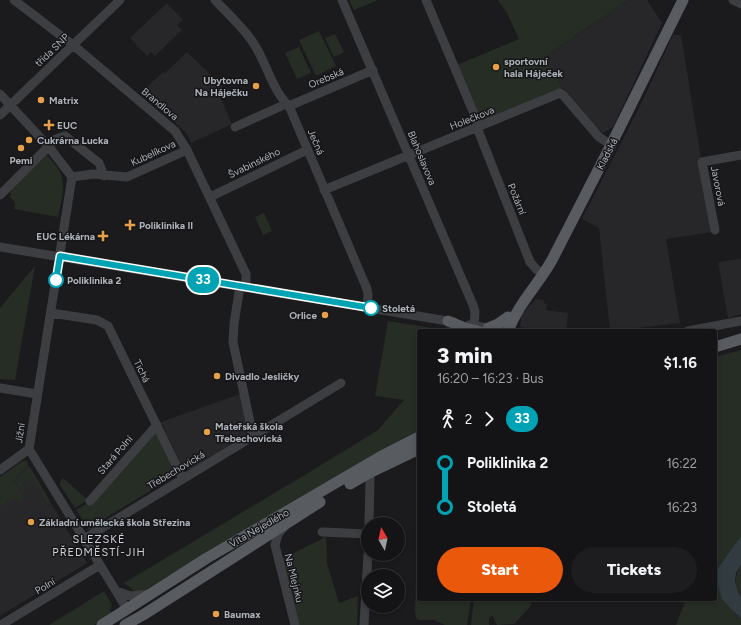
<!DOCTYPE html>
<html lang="en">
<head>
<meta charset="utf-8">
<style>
	:root { --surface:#141416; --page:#1d1d1f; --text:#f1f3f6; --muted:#9d9ea1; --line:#333335; --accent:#ea580c }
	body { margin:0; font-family:Figtree,sans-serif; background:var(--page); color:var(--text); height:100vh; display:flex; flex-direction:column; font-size:15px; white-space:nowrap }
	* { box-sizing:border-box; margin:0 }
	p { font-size:13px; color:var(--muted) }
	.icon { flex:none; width:22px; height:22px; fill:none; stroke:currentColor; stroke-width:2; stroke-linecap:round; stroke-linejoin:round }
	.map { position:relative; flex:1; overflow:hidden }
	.sheet { position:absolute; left:417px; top:329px; width:300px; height:272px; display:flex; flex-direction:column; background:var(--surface); border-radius:4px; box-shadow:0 2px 6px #0003,0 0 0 1px var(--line) }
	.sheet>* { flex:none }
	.badge { padding:0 8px; border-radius:13px; font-size:14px; line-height:26px }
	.needle { width:26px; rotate:351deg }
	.buttons { position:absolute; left:361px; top:517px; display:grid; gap:8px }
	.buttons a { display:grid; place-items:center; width:44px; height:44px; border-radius:50%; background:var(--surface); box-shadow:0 2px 6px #0003,0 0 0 1px var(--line); font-size:20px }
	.map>.badge { position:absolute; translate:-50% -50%; box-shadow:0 0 0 2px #fff }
	.legs { display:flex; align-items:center; gap:6px; height:44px; padding:0 20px; font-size:13px }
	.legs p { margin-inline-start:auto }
	.head { display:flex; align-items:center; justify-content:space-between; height:68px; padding:0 20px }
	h1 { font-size:22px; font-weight:800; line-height:30px }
	.cta { display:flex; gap:8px; margin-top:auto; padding:8px 20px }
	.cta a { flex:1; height:46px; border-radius:24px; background:var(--accent); color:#fff; font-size:16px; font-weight:800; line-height:46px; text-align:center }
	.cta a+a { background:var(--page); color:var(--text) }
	ul { padding:0 20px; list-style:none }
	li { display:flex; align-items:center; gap:14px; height:44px; font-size:15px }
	li i { display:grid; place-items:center; width:6px; height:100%; margin:0 5px; background:currentColor }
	li i::after { content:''; width:10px; height:10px; margin:-5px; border:3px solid; border-radius:50%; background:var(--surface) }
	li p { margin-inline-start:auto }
	li:first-child i { background:linear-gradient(#0000 50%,currentColor 0) }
	li:last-child i { background:linear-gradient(currentColor 50%,#0000 0) }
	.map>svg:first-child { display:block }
	.built { fill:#27272a }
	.green { fill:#252d25 }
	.water { fill:#313b40 }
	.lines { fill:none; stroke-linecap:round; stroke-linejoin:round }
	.minor { stroke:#3c3e42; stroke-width:9 }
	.major { stroke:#585b60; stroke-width:11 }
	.line-1-casing { stroke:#fff; stroke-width:9 }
	.line-1 { stroke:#00a3b4; stroke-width:6 }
	.poi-dot { fill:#e6a04a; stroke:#161618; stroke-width:1.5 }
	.stop-1-dot { fill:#fff; stroke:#00a3b4; stroke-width:2 }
	.labels { text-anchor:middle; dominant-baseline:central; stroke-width:3; stroke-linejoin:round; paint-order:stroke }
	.street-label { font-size:10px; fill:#aeb4bb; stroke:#161618 }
	.poi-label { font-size:10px; font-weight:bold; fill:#aeb4bb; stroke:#161618; text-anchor:start }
	.stop-label { font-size:10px; font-weight:bold; fill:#aeb4bb; stroke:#161618; text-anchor:start }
	.neighbourhood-label { font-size:11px; letter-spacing:1px; fill:#cfd2d8; stroke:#161618 }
</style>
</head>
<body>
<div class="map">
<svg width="741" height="625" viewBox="0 0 741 625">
	<rect width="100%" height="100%" fill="#1b1b1d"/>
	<!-- built -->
	<path class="built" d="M629,0H647L662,23L613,127L603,133L594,125L563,88L544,57Z
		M167,3L183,20L177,25L182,30L155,56L151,52L147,56L130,38Z
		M673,35H681L713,232L666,239L680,323L610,331L599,228L582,219L640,106Z
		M187,52L223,87L218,92L232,124L191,143L187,134L178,125L141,93L163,72L165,73Z
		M741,259V314L728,318L718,262Z
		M536,299L544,300V303L547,304L546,310L568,313L566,331H545L520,327L522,314Z
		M240,394L248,433L247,434L191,469H185L182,466L161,422Z
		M24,461L27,463L87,563L0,616V477L21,462Z"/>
	<!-- green -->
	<path class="green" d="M349,0H378L354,10Z
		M498,0H629L544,57L563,88L483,122L457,65L519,39L507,13Z
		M319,31L336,66L316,76L299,40Z
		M335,34L344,52L334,57L325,38Z
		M299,47L311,73L297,79L285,53Z
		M47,155C51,160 56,164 59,170C67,184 61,202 58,217L14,209L15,203L10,197L11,193H10L12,187Z
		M264,213L272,231L263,235L255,217Z
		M35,266L15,380L0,379V308Z
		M388,321L439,329L449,327L459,331H419V433L204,554L142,592L134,591L124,583L318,467L378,430L404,400L375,396Z
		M741,350V536L718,568L734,612L741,618V625H676L686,599H715V357Z
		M156,434L160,435L177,469L173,471L176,475L104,519L105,522L92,530H89L76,510L88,503L152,435Z
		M23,461H26L28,464L13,481L15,482L25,499L20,502L16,497L0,507V501L2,499L0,495V477Z
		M30,467L50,501L47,503L32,478L22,484L26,491H24C20,490 16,484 16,480Z
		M63,478L88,500L75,508L60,485L61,480Z
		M326,537L327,563L339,603L358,596L357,625H299L281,559Z
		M741,565V597C734,586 734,576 741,565Z
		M419,570V599H471L467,625H445L434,620H419L416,618L415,611L416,576Z
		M104,591L112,605L110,610L112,614L94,625H49Z
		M474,599H533L530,607L514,624L497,625L493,616L489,617V625H471Z"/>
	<!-- water -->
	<path class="water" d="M741,536V565L736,573L735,581L738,592L741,597V618L734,612L722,599L716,579L718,568Z"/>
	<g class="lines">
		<!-- minor -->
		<path class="minor" d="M14,0L73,45L175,131L187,150L246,274V287
			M215,0C228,14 244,28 254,44C267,64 272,90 289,106L367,289L368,295L367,307
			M342,0L473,305L475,312L474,326
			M426,0L478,123V130L530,262L537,270L544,273
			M733,0L741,4
			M0,94L49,147L72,177L29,449L127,609
			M289,106L373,70
			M0,115L120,0
			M235,127L286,104
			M72,177L93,174L127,177L187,150
			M324,190L560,93L563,95L599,137L611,145
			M0,195L56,139L65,136L99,163L104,176
			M210,197L307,150
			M715,230L702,162L741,155
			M0,247L454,322
			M240,286L234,324L233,342L253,436
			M51,313L97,320L108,326L183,479
			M469,325L509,331
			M688,331L741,321
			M0,388L37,394
			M0,470L29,449
			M90,501L157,425
			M369,524L370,479
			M285,526L278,534L275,545L295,625
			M322,532L368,534
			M84,539L341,383
			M116,591L131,596L149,594
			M1,625L100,565
			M364,625L368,554"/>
		<!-- major -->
		<path class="major" d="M448,321L465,328L478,331
			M488,328L498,324L508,317
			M508,331C518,304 538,285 552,260L611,145L683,0
			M715,347L741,339
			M350,484L369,473L419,449
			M102,625L207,558L380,457L419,437
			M125,625L143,615L320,502"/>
	</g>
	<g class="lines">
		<defs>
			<path id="line-1" d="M56,280L60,256L371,308"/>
		</defs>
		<!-- line-1 casing -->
		<use href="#line-1" class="line-1-casing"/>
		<!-- line-1 -->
		<use href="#line-1" class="line-1"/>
	</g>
	<!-- markers -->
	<g class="poi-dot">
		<circle cx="496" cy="67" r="4"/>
		<circle cx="256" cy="86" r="4"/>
		<circle cx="41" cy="100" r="4"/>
		<path d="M47 119h4v4h4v4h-4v4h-4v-4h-4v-4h4z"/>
		<circle cx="29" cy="140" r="4"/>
		<circle cx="21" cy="148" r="4"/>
		<path d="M128 219h4v4h4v4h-4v4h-4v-4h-4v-4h4z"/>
		<path d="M101 230h4v4h4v4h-4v4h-4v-4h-4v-4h4z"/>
		<circle cx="325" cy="315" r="4"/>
		<circle cx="217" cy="376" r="4"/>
		<circle cx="207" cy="432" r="4"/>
		<circle cx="31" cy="522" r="4"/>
		<circle cx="216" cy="614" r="4"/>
	</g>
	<g class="stop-1-dot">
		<circle cx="56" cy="280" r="7"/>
		<circle cx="371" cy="308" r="7"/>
	</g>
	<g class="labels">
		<!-- street labels -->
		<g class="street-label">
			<text transform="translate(52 50) rotate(-44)">třída SNP</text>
			<text transform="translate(326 78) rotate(-23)">Orebská</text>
			<text transform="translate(160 104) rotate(40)">Brandlova</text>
			<text transform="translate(472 118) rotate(-22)">Holečkova</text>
			<text transform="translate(316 142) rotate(67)">Ječná</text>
			<text transform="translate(153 153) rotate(-25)">Kubelíkova</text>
			<text transform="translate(607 154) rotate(-63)">Kladská</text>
			<text transform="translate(422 158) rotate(67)">Blahoslavova</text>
			<text transform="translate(254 163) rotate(-26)">Švabinského</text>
			<text transform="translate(718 186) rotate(79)">Javorová</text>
			<text transform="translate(517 199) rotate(68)">Požární</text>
			<text transform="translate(142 371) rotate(64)">Tichá</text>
			<text transform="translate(20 433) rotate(-82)">Jižní</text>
			<text transform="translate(115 455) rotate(-49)">Stará Polní</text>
			<text transform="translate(176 470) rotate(-31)">Třebechovická</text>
			<text transform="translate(259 528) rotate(-30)">Víta Nejedlého</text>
			<text transform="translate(294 578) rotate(76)">Na Mlejnku</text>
			<text transform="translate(45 586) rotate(-31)">Polní</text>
		</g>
		<!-- poi labels -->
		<g class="poi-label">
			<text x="504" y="61">sportovní<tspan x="504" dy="12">hala Háječek</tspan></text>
			<text x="248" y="80" text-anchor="end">Ubytovna<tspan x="248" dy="12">Na Háječku</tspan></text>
			<text x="49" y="100">Matrix</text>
			<text x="57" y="125">EUC</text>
			<text x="37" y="140">Cukrárna Lucka</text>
			<text x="21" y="160" text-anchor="middle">Pemi</text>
			<text x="139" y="225">Poliklinika II</text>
			<text x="95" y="236" text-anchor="end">EUC Lékárna</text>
			<text x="317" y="315" text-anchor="end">Orlice</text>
			<text x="225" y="376">Divadlo Jesličky</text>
			<text x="215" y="426">Mateřská škola<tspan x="215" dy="12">Třebechovická</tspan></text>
			<text x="39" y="522">Základní umělecká škola Střezina</text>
			<text x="224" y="614">Baumax</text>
		</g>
		<!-- stop labels -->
		<g class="stop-label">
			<text x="67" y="280">Poliklinika 2</text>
			<text x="382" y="308">Stoletá</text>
		</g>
		<!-- neighbourhood labels -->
		<g class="neighbourhood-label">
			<text x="99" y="539">SLEZSKÉ<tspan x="99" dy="13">PŘEDMĚSTÍ-JIH</tspan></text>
		</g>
	</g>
</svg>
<div class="buttons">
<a><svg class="needle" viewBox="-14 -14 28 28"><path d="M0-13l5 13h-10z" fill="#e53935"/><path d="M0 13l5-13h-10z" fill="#9d9ea1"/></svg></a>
<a><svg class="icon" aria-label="layers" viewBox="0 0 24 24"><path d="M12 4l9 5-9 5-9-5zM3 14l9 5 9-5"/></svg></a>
</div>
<b class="badge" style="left:203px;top:280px;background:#00a3b4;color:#fff">33</b>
<section class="sheet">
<div class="head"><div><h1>3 min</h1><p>16:20 – 16:23 · Bus</p></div><b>$1.16</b></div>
<div class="legs"><svg class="icon" aria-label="walk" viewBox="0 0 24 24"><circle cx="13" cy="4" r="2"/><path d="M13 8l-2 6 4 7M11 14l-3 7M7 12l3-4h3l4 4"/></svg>2<svg class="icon" aria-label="forward" viewBox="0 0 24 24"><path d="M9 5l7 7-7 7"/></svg><b class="badge" style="background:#00a3b4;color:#fff">33</b></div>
<ul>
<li><i style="color:#00a3b4"></i><b>Poliklinika 2</b><p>16:22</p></li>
<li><i style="color:#00a3b4"></i><b>Stoletá</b><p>16:23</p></li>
</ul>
<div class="cta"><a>Start</a><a>Tickets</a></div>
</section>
</div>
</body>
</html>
